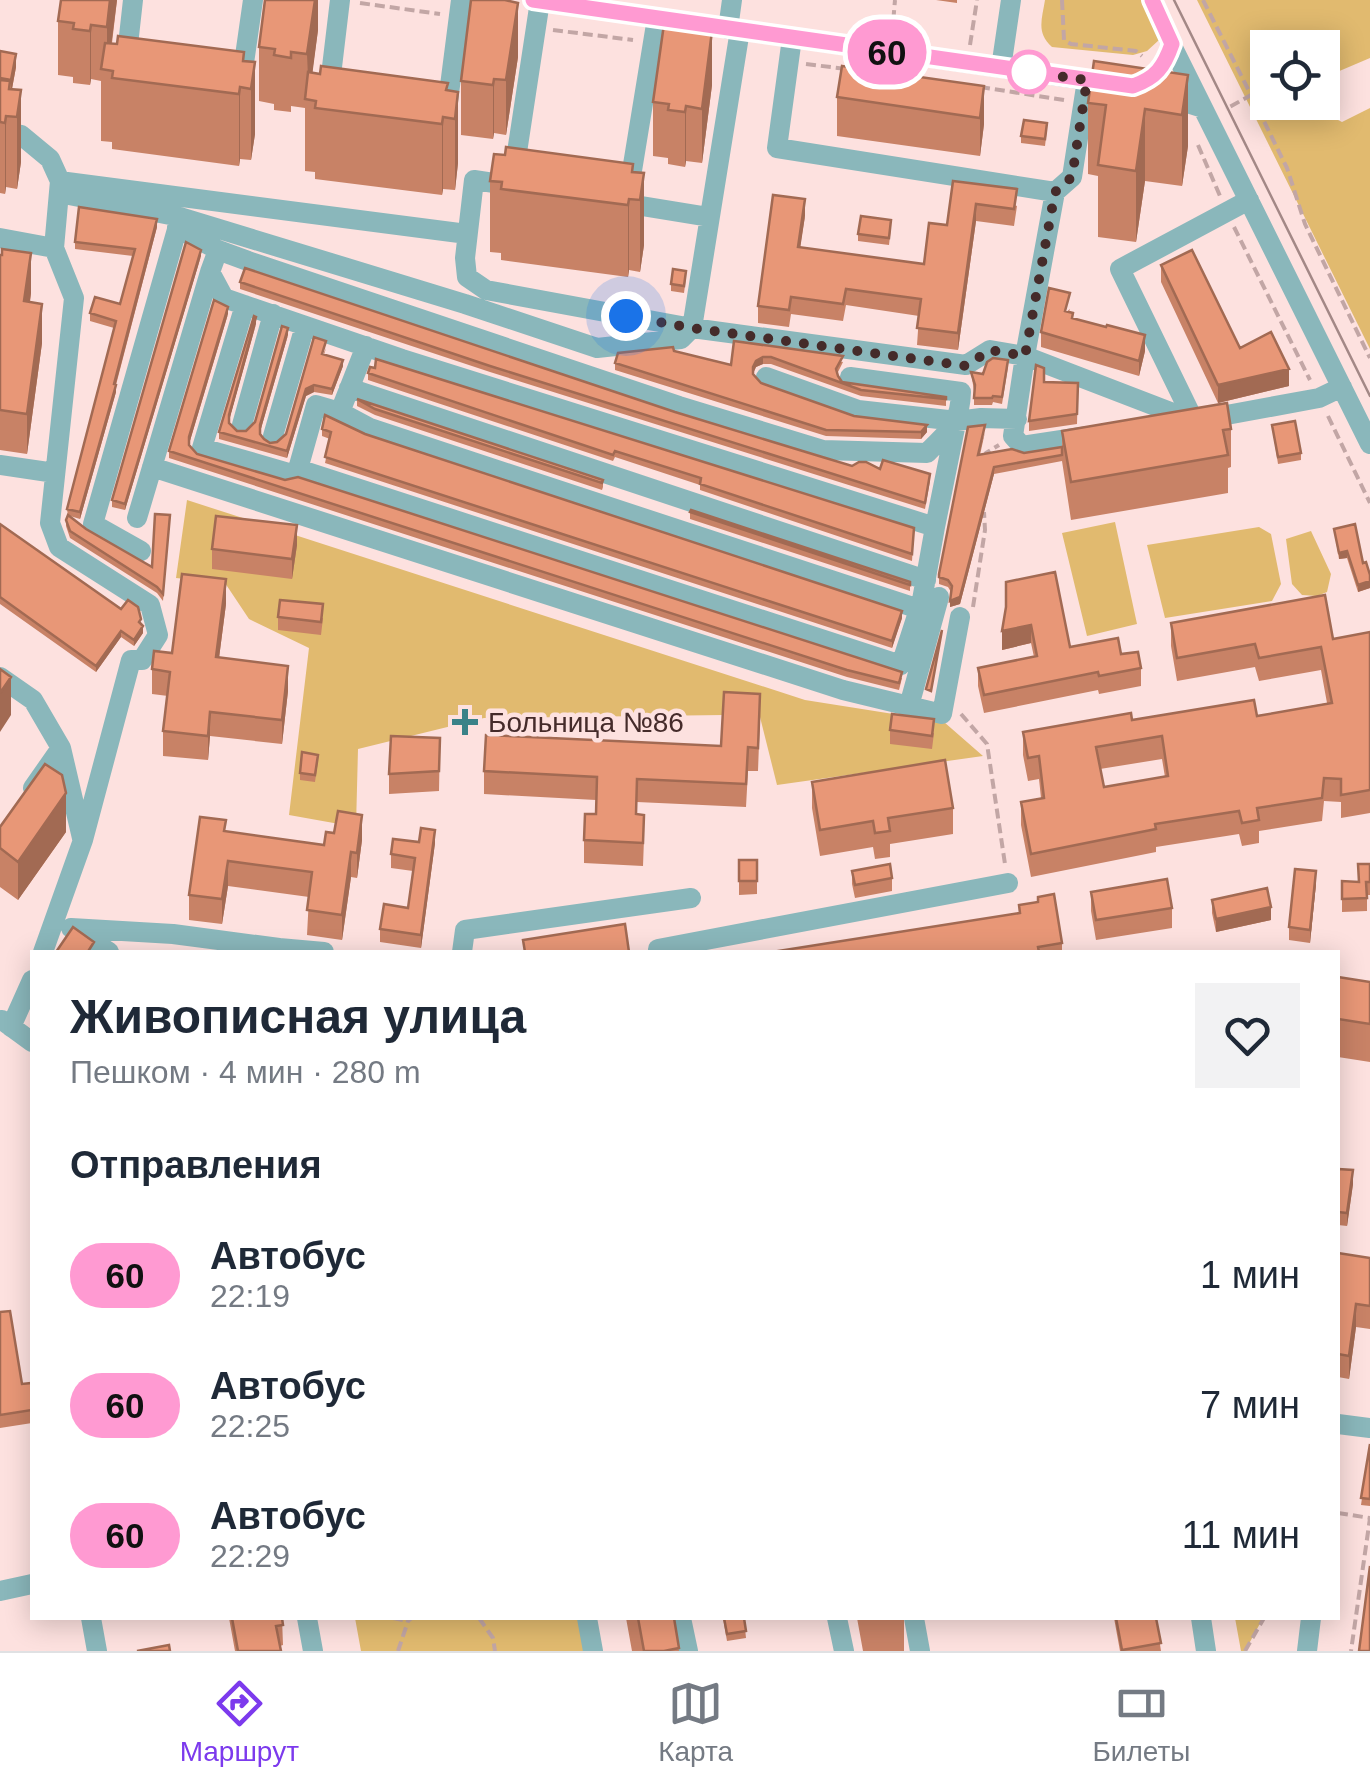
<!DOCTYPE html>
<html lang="ru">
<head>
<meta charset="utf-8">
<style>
	:root { --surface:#fff; --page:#f2f2f3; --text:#1f2937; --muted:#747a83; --line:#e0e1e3; --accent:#7c3aed }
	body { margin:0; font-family:Arial,sans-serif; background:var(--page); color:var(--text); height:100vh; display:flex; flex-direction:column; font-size:38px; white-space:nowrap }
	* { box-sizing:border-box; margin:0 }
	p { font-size:32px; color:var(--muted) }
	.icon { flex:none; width:55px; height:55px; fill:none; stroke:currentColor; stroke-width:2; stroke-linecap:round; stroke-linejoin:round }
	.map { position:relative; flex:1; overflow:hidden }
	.panel { position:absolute; left:30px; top:950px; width:1310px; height:670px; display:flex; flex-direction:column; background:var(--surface); border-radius:0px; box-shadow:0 5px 25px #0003 }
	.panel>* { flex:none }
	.badge { padding:0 20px; border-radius:32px; font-size:35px; line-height:65px }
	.fabs { position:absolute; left:1250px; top:30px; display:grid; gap:20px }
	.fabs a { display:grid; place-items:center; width:90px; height:90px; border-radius:0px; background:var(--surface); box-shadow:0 5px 25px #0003; font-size:50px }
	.you { position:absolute; width:50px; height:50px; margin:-25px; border:8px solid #fff; border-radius:50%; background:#1a73e8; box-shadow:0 0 0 15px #1a73e833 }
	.map>.badge { position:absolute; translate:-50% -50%; box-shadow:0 0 0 5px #fff }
	h2 { padding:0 40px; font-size:38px; line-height:90px }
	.round { display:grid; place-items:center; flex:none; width:105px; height:105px; border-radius:0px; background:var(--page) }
	.headline { display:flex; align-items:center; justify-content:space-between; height:170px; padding:0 40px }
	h1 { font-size:48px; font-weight:800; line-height:75px }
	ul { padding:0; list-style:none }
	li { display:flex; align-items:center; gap:30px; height:130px; padding:0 40px }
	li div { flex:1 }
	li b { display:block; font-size:38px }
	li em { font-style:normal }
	li .badge { min-width:110px; font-weight:700; text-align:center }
	.menu { display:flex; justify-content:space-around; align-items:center; height:140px; border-top:2px solid var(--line); background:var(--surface); font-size:28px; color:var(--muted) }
	.menu a { display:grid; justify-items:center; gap:5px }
	.menu .selected { color:var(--accent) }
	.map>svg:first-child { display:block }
	.green { fill:#e1ba6f }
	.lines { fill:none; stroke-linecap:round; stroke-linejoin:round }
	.path { stroke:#c2a6a5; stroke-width:4; stroke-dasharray:10 5; stroke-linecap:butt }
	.minor { stroke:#8ab7bb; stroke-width:20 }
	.tram { stroke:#a38886; stroke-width:2.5 }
	.wall { fill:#c88266; fill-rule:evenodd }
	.shaded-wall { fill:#a26a53 }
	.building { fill:#e89777; stroke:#a26a53; stroke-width:2.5; fill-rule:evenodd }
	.line-casing { stroke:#fff; stroke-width:22 }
	.line { stroke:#ff9ad2; stroke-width:15 }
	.walk { stroke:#452b2a; stroke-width:10; stroke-dasharray:0 18 }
	.stop-dot { fill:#fff; stroke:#ff9ad2; stroke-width:5 }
	.poi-dot { fill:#3a8288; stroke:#fde1df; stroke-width:4 }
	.labels { text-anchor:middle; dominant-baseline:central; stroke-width:9; stroke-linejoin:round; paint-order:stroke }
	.poi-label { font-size:28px; fill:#452b2a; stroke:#fde1df; text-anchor:start }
</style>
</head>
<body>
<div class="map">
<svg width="1370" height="1651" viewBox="0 0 1370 1651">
	<rect width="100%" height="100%" fill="#fde1df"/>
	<!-- green -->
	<path class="green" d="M1045,0H1142L1159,40L1147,51L1133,55L1052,47C1036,33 1042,19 1045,0Z
		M1197,0H1370V58L1323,78L1322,48H1268V102L1305,103L1342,122L1370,108V349Z
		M187,500L805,700L944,722L983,756L777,785L760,717L724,715L484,718L358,749L356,827L289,815L309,648L249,619L225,583L176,578Z
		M1115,522L1137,624L1087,636L1062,533Z
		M1259,527L1271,534L1281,584L1272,601L1165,618L1147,545Z
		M1311,531L1331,574L1327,592L1317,596L1302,595L1292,584L1286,539Z
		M355,1618H581L587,1651H361Z
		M1235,1618H1263L1245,1651H1241Z"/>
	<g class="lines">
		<!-- path -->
		<path class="path" d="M1062,0L1064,40L1071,44L1136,51L1142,56
			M1203,0L1251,95L1226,109
			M360,3L440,14
			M553,30L633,40
			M892,35L895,0
			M970,45L977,0
			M806,64L846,69
			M980,87L1064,100
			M1251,95L1287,168L1305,224L1370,358
			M1198,145L1220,196
			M1234,227L1310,380
			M1328,416L1370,503
			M985,458L986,453L999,445
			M973,607L985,530L984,512
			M961,714L987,744L1005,864
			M1338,1513L1370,1518L1351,1651
			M393,1618L408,1621
			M479,1618L493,1638L495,1651
			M398,1651L408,1621L412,1618
			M1245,1651L1264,1618"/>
		<!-- minor -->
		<path class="minor" d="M534,0L1100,82
			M1152,0L1171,44L1370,444
			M728,29L732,0
			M792,38L777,148L1055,192
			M126,63L133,0
			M1001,68L1011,0
			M1087,80L1072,177L1055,192L1025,356L1013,436L1022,446L1088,436
			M241,84L253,0
			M329,92L340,0
			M1162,95L1203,108
			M446,117L461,0
			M0,132L21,135L50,159L60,181L54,248L74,298L50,523L59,547L150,605L158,635L142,660H131L83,840L43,952
			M514,172L540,1
			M67,182L467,234
			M514,186L474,180L465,258L467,277L486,290L692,328L740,30
			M629,189L657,18
			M59,193L180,217L465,304L597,348L681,339L692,328L966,365L990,350L1025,356L1194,421L1319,398L1342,387
			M617,202L709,217
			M177,228L218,250L248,261L679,406L823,450L927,453C949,430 960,425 961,392L850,377
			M0,238L54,248
			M218,250L210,272L224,298L402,359L935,527L956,423
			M245,305L202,448L289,473
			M366,346L340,412L316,405L298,469L901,665L922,600L935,527
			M766,377L858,410L957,421L981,418L1017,419
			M349,388L926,580
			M340,412L370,428L919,609
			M1191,421H1194L1120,269L1249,200
			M242,425L273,314
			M273,436L305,326
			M0,465L55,473
			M152,467L843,690L942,714L960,617
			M137,518L210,272
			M141,551L93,524L180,219
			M0,677L33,700L61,748
			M909,706L939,597
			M33,788L61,748L82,838
			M109,952L71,928L173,934L279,948
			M278,952L279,948L324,952
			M462,952L465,930L691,898
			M658,952V949L1008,883
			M2,1020L32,1042
			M11,1027L32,980
			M1338,1424L1370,1428
			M0,1591L32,1584
			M91,1618L97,1651
			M307,1618L313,1651
			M587,1618L593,1651
			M681,1618L688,1651
			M837,1618L844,1651
			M914,1618L920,1651
			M1201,1618L1206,1651
			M1307,1651L1311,1618"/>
		<!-- tram -->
		<path class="tram" d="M1174,0L1370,396"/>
	</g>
	<!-- wall -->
	<path class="wall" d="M117,0L112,43L255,62V134L251,160L240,159L239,166L112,149V142L101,141V81L91,79L90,85L73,83V77L58,75V21Z
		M318,0V30L312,73L458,92V163L455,190L443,189L442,195L315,179V172L305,171V108L291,106V112L274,110V104L259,101V47Z
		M936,0H957V3Z
		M505,1L518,57L506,135L494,133L493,139L461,135V81Z
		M697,29L712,85L702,163L686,161L685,167L668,164V158L653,156V102Z
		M0,51L16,67L12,89L21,90V162L17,189L6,187L5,194L0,193Z
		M1188,75V146L1182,186L1145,181L1136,242L1098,237V176L1088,174V103Z
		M984,86V124L980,156L837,136V97Z
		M1047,129L1045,146L1021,143V136Z
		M633,172L644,173V245L640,272L629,270L628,277L501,260V253L490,252V181Z
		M953,181L1017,206L1014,226L976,221L958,350L917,345L919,316L846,305L843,321L791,314L789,327L758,323V306L805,216L800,247L924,264L947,225Z
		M157,227L116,385V392L80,519L70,516L86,529L152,567L170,515L163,601L157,593L70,538L66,526V520L68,516L67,509L114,328L90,321V313L120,304L133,256L75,249V242Z
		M891,227L889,245L858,241V234Z
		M0,255L31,293L30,302L42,343L27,454L0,450Z
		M201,256L125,510L112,507V500Z
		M1161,265L1240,348L1289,386L1218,403L1161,282Z
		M686,277L684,293L671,291V284Z
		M240,282L852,466L880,469L930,481L925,509L490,372L240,289Z
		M1070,309L1069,312L1073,318L1106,327L1145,351L1139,376L1041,347V332Z
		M228,314L189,444L197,454L902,678L899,690L847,677L169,458V451Z
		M256,324L229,420V423L237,431H246L255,422L288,335L260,432L264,439L270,443L277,442L286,434L326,348L324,355L343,366L332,395L314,392L306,396L287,458L219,439V432Z
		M734,341L843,362L837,374L842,382L946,397V406L861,396L771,364H763L756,367L753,374L761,383L854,416L927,432L921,439L826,436L615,370V363L674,351L731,365Z
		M1008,367L1002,404L993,402L992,405H974V391L971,372L983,374Z
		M368,373L914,528L912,561L700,490V485L615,457L613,461L368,380Z
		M1044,382L1078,383L1077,424L1029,431V421Z
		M357,399L603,480V487L602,490L375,415L357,406Z
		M1272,425L1301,453V460L1278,464Z
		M322,429L365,434L902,618L892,648L325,463L330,439L322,436Z
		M1231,429V467L1228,468V493L1071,520L1062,461L994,474L960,604L950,607L951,592L948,587L939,584V574L985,432L980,455L1062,450V431Z
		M690,512L910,582V591L690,519Z
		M0,524L141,624L143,633L134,646L121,637L96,672L0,604Z
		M1334,529L1370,575V588L1358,592L1347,558L1339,559Z
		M297,545L292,579L212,569V549Z
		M226,604L219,658L288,691L282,744L210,736L208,760L163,756V731L168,696L152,694V669Z
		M1006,608L1070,647L1121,654L1141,668V686L1099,694L1098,690L984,713L978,686V668L1034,657L1031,643L1002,650Z
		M278,617L323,618L321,635L278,630Z
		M1171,623L1333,639L1370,632V813L1341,818V802L1324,801L1322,821L1259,831V843L1242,846L1239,834L1156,847V852L1031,877L1021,825V802L1041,798L1039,779L1028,781L1023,755V732L1132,720L1257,716L1327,703L1321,670L1259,681L1255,667L1177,681L1171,646ZM1162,759L1165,777L1104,787L1100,769Z
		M760,717L758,771H748L746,807L637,802V814L644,839L643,866L584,863V840L596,814V800L484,794V771L721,746Z
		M890,730L934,733L932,749L890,744Z
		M440,738L439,791L389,794V774Z
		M318,761L315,782L300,780V773Z
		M812,782L953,808V834L890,844V857L875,859L873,847L820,856L812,808Z
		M0,827L66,832L18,900L0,887Z
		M226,831L324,845L362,840L357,878L351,877L342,940L307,935L309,897L228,886L222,924L189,920V895Z
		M419,842L435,843L421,948L380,942V929L408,908L413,871L391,868V854Z
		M739,860H757V894L739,895Z
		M1370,864V895H1367V911L1342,912V881L1359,882Z
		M852,871L892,878V891L855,898L852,884Z
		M1316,884L1310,943L1289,940V927Z
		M1091,892L1172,908V928L1096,940L1091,911Z
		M1212,900L1271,920L1216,932L1212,913Z
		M1019,905L1062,943V952H772L1019,914Z
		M1338,977L1370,982V1062L1338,1057Z
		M1338,1169L1353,1184L1347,1226L1338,1225Z
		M1338,1253L1370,1258V1329L1356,1327L1349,1379L1338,1377Z
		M0,1312L22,1384L32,1383V1423L0,1428Z
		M1370,1444V1506L1361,1505Z
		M229,1618H282L283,1645L280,1646L281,1651H235Z
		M626,1618H674L679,1651H632Z
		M723,1618H744L746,1638L727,1641Z
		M857,1618H904V1651H863Z
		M1114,1618H1156L1161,1651H1120Z"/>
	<!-- shaded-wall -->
	<path class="shaded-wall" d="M110,0H117L108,70H107V27Z
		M315,0H318V30L309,100L307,54Z
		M518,3V57L506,135V80Z
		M91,25V79L90,85V31Z
		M712,31V85L702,163V109Z
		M16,54V67L11,94V80Z
		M255,62V134L251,160V89Z
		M1188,75V146L1182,186V115Z
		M494,79V133L493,139V85Z
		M984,86V124L980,156V118Z
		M240,87V159L239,166V94Z
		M21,90V162L17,189V117Z
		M458,92V163L455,190V119Z
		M686,106V161L685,167V112Z
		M1145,109V181L1136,242V171Z
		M6,116V187L5,194V123Z
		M443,117V189L442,195V124Z
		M644,173V245L640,272V200Z
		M629,199V270L628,277V205Z
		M805,199V216L798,263V247Z
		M976,204V221L958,350V333Z
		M157,219V227L114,391V384Z
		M201,250V256L125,510V504Z
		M31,253V293L24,341V301Z
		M42,304V343L27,454V414Z
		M228,307V314L189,444V437Z
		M256,317V324L229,421V415Z
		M288,328V335L260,432V425Z
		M1145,335V351L1139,376V361Z
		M763,357V364L756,367L753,373V367L756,361Z
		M343,360V366L332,395V389Z
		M1289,369V386L1218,403V385Z
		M116,385V392L80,519V512Z
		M314,385V392L306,396L287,458V451L306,389Z
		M927,425V432L921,439V432Z
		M994,467V474L960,604L950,607V601Z
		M297,525V545L292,579V559Z
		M1347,551V558L1339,559V553Z
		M226,579V604L216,681V657Z
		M1370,581V588L1358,592V585Z
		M902,611V618L892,648V641Z
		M1031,625V643L1002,650V631Z
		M143,626V633L134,646V640Z
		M121,631V637L96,672V666Z
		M288,666V691L282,744V720Z
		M11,677V715L0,732V693Z
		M210,712V736L208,760V736Z
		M66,793V832L18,900V862Z
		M362,815V840L357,878V853Z
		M435,830V843L421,948V935Z
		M351,852V877L342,940V915Z
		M228,861V886L222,924V899Z
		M1316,871V884L1310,943V930Z
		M1271,907V920L1216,932V919Z
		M1353,1170V1184L1347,1226V1213Z
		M1356,1304V1327L1349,1379V1356Z"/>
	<!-- building -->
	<path class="building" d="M61,0H110L107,27L91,25L90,31L73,29L74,23L58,21Z
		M265,0H315L307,54L291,52V58L274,55L275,49L259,47Z
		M471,0H505L518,3L506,80L494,79L493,85L461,81Z
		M680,21L697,23L696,29L712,31L702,109L686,106L685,112L668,110L669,104L653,102L664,24L680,27Z
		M118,36L244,52L243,61L255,62L251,89L240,87L239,94L112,78L113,71L101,69L105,43L117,44Z
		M0,51L16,54L11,80L0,78Z
		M1094,61L1188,75L1182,115L1145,109L1136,171L1098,165L1106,105L1088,103Z
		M321,66L448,83L446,90L458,92L455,119L443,117L442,124L315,108L316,101L305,99L308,72L320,74Z
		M842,66L984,86L980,118L837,97Z
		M0,80L10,81L9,89L21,90L17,117L6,116L5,123L0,122Z
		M1024,120L1047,123L1045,139L1021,136Z
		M506,147L633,164L632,172L644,173L640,200L629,199L628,205L501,189L502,182L490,181L494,154L505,155Z
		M953,181L1017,189L1014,209L976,204L958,333L917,328L921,299L846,289L843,304L791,297L789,310L758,306L773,195L805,199L798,247L924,264L929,223L947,225Z
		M79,207L157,219L114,384L116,385L80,512L67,509L116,321L90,313L95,297L120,304L135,249L75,242Z
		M861,216L891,220L889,238L858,234Z
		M186,242L201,250L125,504L112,500Z
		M2,249L31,253L24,301L42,304L27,414L0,410V255H2Z
		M1192,250L1240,348L1271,332L1289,369L1218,385L1161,265Z
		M245,268L675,412L819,456L852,466L859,462H866L880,469L883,460L930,474L925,503L490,366L240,282Z
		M673,269L686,271L684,286L671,284Z
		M1049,288L1070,293L1065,311L1073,313L1072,318L1106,327L1107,325L1145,335L1139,361L1041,332Z
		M214,300L228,307L189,437V445L197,454L285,480L298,477L902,672L899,683L847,670L169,451Z
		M254,316L256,317L229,415V423L237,431H246L255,422L282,326L288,328L260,425V434L264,439L270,443L277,442L286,434L314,337L326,341L322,354L343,360L332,389L314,385L306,389L287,451L219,432Z
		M734,341L843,356L836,369L838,376L842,382L946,397V399L861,390L771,357H763L756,361L753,367V374L761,383L854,416L927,425L921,432L826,430L615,363L618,353L673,347L674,351L731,365Z
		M993,358L1008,360L1002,397L993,396L992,398H974L975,385L971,372L983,374L987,362Z
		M376,359L914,528L912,554L700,484L701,478L615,451L613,455L368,373L370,367L375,368Z
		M1036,365L1044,368V382L1078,383L1077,414L1029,421Z
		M357,399L603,480L602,483L375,409Z
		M1227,403L1231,429L1223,430L1228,455L1071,482L1062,431Z
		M325,415L365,434L902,611L892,641L325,457L331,432L322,429Z
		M1295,421L1301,453L1278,457L1272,425Z
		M985,425L978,455L1012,449L1024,453L1062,447V455L994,467L960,597L950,601L952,586L948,580L939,577V574L968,427Z
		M691,510L910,582V585L690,512Z
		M155,514L170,515L163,594L157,587L70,531L66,520L68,515L86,529L152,567Z
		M216,516L297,525L292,559L212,549Z
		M0,524L121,609L128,600L138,607L141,619L139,622L143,626L134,640L121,631L96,666L0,597Z
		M1355,524L1363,563L1366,562L1370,575V581L1358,585L1347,551L1339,553L1334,529Z
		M1055,572L1070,647L1118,638L1121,654L1138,652L1141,668L1099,676L1098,672L984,695L978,668L1037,656L1031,625L1002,631L1006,607V582Z
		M182,574L226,579L216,657L288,666L282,720L210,712L208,736L163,731L170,672L152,669L154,651L172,653Z
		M1325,595L1333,639L1370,632V790L1341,795V779L1324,778L1322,798L1257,808L1259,820L1242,823L1239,811L1155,824L1156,829L1031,854L1021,802L1044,798L1039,756L1028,758L1023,732L1131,713L1132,720L1254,700L1257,716L1332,703L1321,647L1259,658L1255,644L1177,658L1171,623ZM1162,736L1168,776L1104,787L1096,747Z
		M280,600L323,604L321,622L278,617Z
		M942,630L931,691L926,689Z
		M0,669L11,677L0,693Z
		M724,692L760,694L758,748L748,747L746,784L637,779L636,814L644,815L643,843L584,840L585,814H596L597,777L484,771L486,735L721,746Z
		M892,714L934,719L932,736L890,730Z
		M391,736L440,738L439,771L389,774Z
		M302,752L318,755L315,775L300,773Z
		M945,760L953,808L888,818L890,831L875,833L873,821L820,830L812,782Z
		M45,764L62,775L66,793L18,862L0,848V827Z
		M338,811L362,815L357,853L351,852L342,915L307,910L312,872L228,861L222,899L189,895L200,817L226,820L224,831L324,845L326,832L334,833Z
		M421,828L435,830L421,935L380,929L384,904L408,908L415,858L391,854L393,839L419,842Z
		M739,860H757V881H739Z
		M890,864L892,878L855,885L852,871Z
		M1358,864H1370V882H1366L1367,898L1342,899V881L1359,882Z
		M1295,869L1316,871L1310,930L1289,927Z
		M1167,879L1172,908L1096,920L1091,892Z
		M1267,888L1271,907L1216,919L1212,900Z
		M1054,894L1062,943L1038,947L1039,952H772L1020,913L1019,905L1038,902V897Z
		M625,924L629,952H525L523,940Z
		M73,927L94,942L89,950L92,952H56Z
		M1338,977L1370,982V1024L1338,1019Z
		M1338,1169L1353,1170L1347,1213L1338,1212Z
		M1338,1253L1370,1258V1306L1356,1304L1349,1356L1338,1354Z
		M10,1311L22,1384L32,1383V1410L0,1415V1312Z
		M1370,1444V1499L1361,1498Z
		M1370,1566V1651H1359Z
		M232,1618H282L283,1625L276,1626L281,1651H238Z
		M638,1618H674L679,1648L664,1651H644Z
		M724,1618H744L746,1631L727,1634Z
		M1116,1618H1156L1161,1643L1122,1650Z
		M169,1645L170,1651H137Z"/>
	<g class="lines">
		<defs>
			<path id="line" d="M533,0L1133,86C1156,78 1164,67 1172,44L1152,0"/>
		</defs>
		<!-- line casing -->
		<use href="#line" class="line-casing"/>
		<!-- line -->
		<use href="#line" class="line"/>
		<!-- walk -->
		<path class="walk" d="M626,316L692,328L966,366L990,350L1025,356L1055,192L1072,177L1087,80L1029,72"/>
	</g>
	<!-- markers -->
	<circle class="stop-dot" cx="1029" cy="72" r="20"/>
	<path class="poi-dot" d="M460 707h10v10h10v10h-10v10h-10v-10h-10v-10h10z"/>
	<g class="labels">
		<!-- poi labels -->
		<g class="poi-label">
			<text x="488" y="722">Больница №86</text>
		</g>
	</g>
</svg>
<div class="fabs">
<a><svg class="icon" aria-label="locate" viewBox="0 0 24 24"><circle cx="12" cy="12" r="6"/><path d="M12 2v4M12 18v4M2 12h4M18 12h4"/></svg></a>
</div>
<div class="you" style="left:626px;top:316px"></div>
<b class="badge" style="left:887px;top:52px;background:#ff9ad2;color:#111">60</b>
<section class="panel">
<div class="headline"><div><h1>Живописная улица</h1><p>Пешком · 4 мин · 280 m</p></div><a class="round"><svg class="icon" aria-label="heart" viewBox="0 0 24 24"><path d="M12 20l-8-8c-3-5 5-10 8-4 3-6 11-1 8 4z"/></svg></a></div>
<h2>Отправления</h2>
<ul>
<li><span class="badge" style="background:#ff9ad2;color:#111">60</span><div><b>Автобус</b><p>22:19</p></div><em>1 мин</em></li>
<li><span class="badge" style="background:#ff9ad2;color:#111">60</span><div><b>Автобус</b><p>22:25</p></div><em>7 мин</em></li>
<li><span class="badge" style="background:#ff9ad2;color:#111">60</span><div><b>Автобус</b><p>22:29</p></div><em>11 мин</em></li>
</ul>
</section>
</div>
<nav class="menu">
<a class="selected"><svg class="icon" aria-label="directions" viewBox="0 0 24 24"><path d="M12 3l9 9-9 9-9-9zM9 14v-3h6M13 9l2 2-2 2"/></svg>Маршрут</a>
<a><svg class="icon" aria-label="map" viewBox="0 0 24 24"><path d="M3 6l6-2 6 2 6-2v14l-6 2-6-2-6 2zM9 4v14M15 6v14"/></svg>Карта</a>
<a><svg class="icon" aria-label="tickets" viewBox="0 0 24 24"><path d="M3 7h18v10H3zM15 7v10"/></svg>Билеты</a>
</nav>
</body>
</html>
